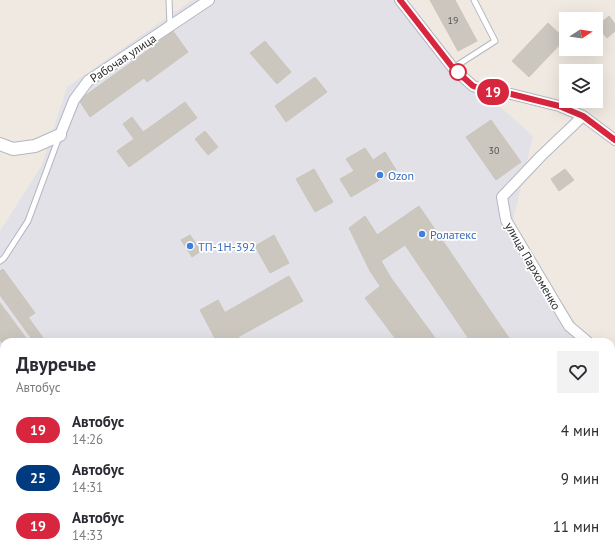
<!DOCTYPE html>
<html lang="ru">
<head>
<meta charset="utf-8">
<style>
	:root { --surface:#fff; --page:#f2f2f3; --text:#2b2b33; --muted:#7c7c81 }
	body { margin:0; font-family:"PT Sans",sans-serif; background:var(--page); color:var(--text); height:100vh; display:flex; flex-direction:column; font-size:15px; white-space:nowrap }
	* { box-sizing:border-box; margin:0 }
	p { font-size:13px; color:var(--muted) }
	.icon { flex:none; width:22px; height:22px; fill:none; stroke:currentColor; stroke-width:2; stroke-linecap:round; stroke-linejoin:round }
	.map { position:relative; flex:1; overflow:hidden }
	.details { position:absolute; left:0px; top:338px; width:615px; height:220px; display:flex; flex-direction:column; background:var(--surface); border-radius:12px 12px 0 0; box-shadow:0 4px 16px #0002 }
	.details>* { flex:none }
	.badge { padding:0 8px; border-radius:13px; font-size:14px; line-height:26px }
	.needle { width:26px; rotate:78deg }
	.fabs { position:absolute; left:559px; top:12px; display:grid; gap:8px }
	.fabs a { display:grid; place-items:center; width:44px; height:44px; border-radius:0px; background:var(--surface); box-shadow:0 4px 16px #0002; font-size:20px }
	.map>.badge { position:absolute; translate:-50% -50%; box-shadow:0 0 0 2px #fff }
	.round { display:grid; place-items:center; flex:none; width:42px; height:42px; border-radius:0px; background:var(--page) }
	.head { display:flex; align-items:center; justify-content:space-between; height:68px; padding:0 16px }
	h1 { font-size:19px; font-weight:800; line-height:30px }
	ul { padding:0; list-style:none }
	li { display:flex; align-items:center; gap:12px; height:48px; padding:0 16px }
	li div { flex:1 }
	li b { display:block; font-size:15px }
	li em { font-style:normal }
	li .badge { min-width:44px; font-weight:700; text-align:center }
	.map>svg:first-child { display:block }
	.industrial { fill:#e3e1e8 }
	.building { fill:#cbc7bf; stroke:#cbc5ba }
	.lines { fill:none; stroke-linecap:round; stroke-linejoin:round }
	.service-casing { stroke:#b4b7c1; stroke-width:7 }
	.minor-casing { stroke:#b4b7c1; stroke-width:12 }
	.tertiary-casing { stroke:#b4b7c1; stroke-width:14 }
	.path { stroke:#c9c9c9; stroke-width:2; stroke-dasharray:3 2; stroke-linecap:butt }
	.service { stroke:#fff; stroke-width:5 }
	.minor { stroke:#fff; stroke-width:10 }
	.tertiary { stroke:#fff; stroke-width:12 }
	.line-casing { stroke:#fff; stroke-width:9 }
	.line { stroke:#d7263d; stroke-width:6 }
	.stop-dot { fill:#fff; stroke:#d7263d; stroke-width:2 }
	.shop-dot { fill:#3f7fe0; stroke:#fff; stroke-width:1.5 }
	.labels { text-anchor:middle; dominant-baseline:central; stroke-width:3.5; stroke-linejoin:round; paint-order:stroke }
	.number-label { font-size:10px; fill:#555452 }
	.street-label { font-size:12px; fill:#2e2e2e; stroke:#fff }
	.shop-label { font-size:12px; fill:#366cbe; stroke:#fff; text-anchor:start }
</style>
</head>
<body>
<div class="map">
<svg width="615" height="558" viewBox="0 0 615 558">
	<rect width="100%" height="100%" fill="#efe9e1"/>
	<!-- industrial -->
	<path class="industrial" d="M192,0H407L463,74L533,136L512,225L581,332L593,342H4V548L0,551V231L42,165L67,87Z
		M611,356L615,359V505L611,506Z"/>
	<!-- building -->
	<path class="building" d="M430,0H455L477,41L458,51Z
		M609,16L615,24V31L607,38L597,26Z
		M548,23L565,39L529,77L512,61Z
		M173,31L188,52L147,82L132,62Z
		M265,41L291,72L277,84L250,53Z
		M132,62L144,78L90,117L79,100Z
		M315,77L327,92L286,122L275,106Z
		M185,102L197,118L129,167L117,151L134,139L123,124L132,117L143,132Z
		M491,120L521,162L496,180L466,137Z
		M205,131L218,147L208,155L195,139Z
		M365,148L373,160L385,152L396,170L351,197L340,179L354,171L346,159Z
		M314,169L333,202L315,212L296,179Z
		M565,169L574,180L559,191L551,179Z
		M419,206L509,338L503,342H471L405,245L390,255L377,235Z
		M365,216L390,255L381,261L391,278L380,286L370,271L349,228Z
		M190,235L201,251L192,257L181,240Z
		M274,235L289,263L270,273L255,246Z
		M3,269L35,313L29,317L0,278V271Z
		M289,276L303,301L238,337L224,313Z
		M0,278L46,342H34L0,295Z
		M391,278L438,342H398L365,298Z
		M218,300L241,342H217L200,310Z
		M0,303L29,342H4V345L0,340Z
		M0,358L4,363V393L0,387Z"/>
	<g class="lines">
		<defs>
			<path id="service" d="M169,0L170,26
				M453,68L495,41L474,0
				M0,261L4,258L28,221L59,137
				M611,548L615,544
				M606,554L612,558"/>
			<path id="minor" d="M400,0L453,68L473,86L491,92L511,94L559,106L583,116L615,140
				M583,116L541,156L502,197L506,220L569,326L588,342
				M60,135L74,100L88,81L209,0
				M611,360L615,364
				M222,558L223,554"/>
			<path id="tertiary" d="M0,144L13,149L35,146L60,135"/>
		</defs>
		<!-- service casing -->
		<use href="#service" class="service-casing"/>
		<!-- minor casing -->
		<use href="#minor" class="minor-casing"/>
		<!-- tertiary casing -->
		<use href="#tertiary" class="tertiary-casing"/>
		<!-- path -->
		<path class="path" d="M0,349L4,354
			M239,554L250,558"/>
		<!-- service -->
		<use href="#service" class="service"/>
		<!-- minor -->
		<use href="#minor" class="minor"/>
		<!-- tertiary -->
		<use href="#tertiary" class="tertiary"/>
	</g>
	<g class="lines">
		<defs>
			<path id="line" d="M400,0L453,68L473,86L491,92L511,94L559,106L583,116L615,140"/>
		</defs>
		<!-- line casing -->
		<use href="#line" class="line-casing"/>
		<!-- line -->
		<use href="#line" class="line"/>
	</g>
	<!-- markers -->
	<circle class="stop-dot" cx="458" cy="72" r="8"/>
	<g class="shop-dot">
		<circle cx="380" cy="175" r="4"/>
		<circle cx="422" cy="234" r="4"/>
		<circle cx="190" cy="246" r="4"/>
	</g>
	<g class="labels">
		<!-- number labels -->
		<g class="number-label">
			<text x="453" y="20">19</text>
			<text x="494" y="150">30</text>
		</g>
		<!-- street labels -->
		<g class="street-label">
			<text transform="translate(123 58) rotate(-34)">Рабочая улица</text>
			<text transform="translate(533 266) rotate(60)">улица Пархоменко</text>
		</g>
		<!-- shop labels -->
		<g class="shop-label">
			<text x="388" y="175">Ozon</text>
			<text x="430" y="234">Ролатекс</text>
			<text x="198" y="246">ТП-1Н-392</text>
		</g>
	</g>
</svg>
<div class="fabs">
<a><svg class="needle" viewBox="-14 -14 28 28"><path d="M0-13l5 13h-10z" fill="#e53935"/><path d="M0 13l5-13h-10z" fill="#7c7c81"/></svg></a>
<a><svg class="icon" aria-label="layers" viewBox="0 0 24 24"><path d="M12 4l9 5-9 5-9-5zM3 14l9 5 9-5"/></svg></a>
</div>
<b class="badge" style="left:493px;top:92px;background:#d7263d;color:#fff">19</b>
<section class="details">
<div class="head"><div><h1>Двуречье</h1><p>Автобус</p></div><a class="round"><svg class="icon" aria-label="heart" viewBox="0 0 24 24"><path d="M12 20l-8-8c-3-5 5-10 8-4 3-6 11-1 8 4z"/></svg></a></div>
<ul>
<li><span class="badge" style="background:#d7263d;color:#fff">19</span><div><b>Автобус</b><p>14:26</p></div><em>4 мин</em></li>
<li><span class="badge" style="background:#003b80;color:#fff">25</span><div><b>Автобус</b><p>14:31</p></div><em>9 мин</em></li>
<li><span class="badge" style="background:#d7263d;color:#fff">19</span><div><b>Автобус</b><p>14:33</p></div><em>11 мин</em></li>
</ul>
</section>
</div>
</body>
</html>
